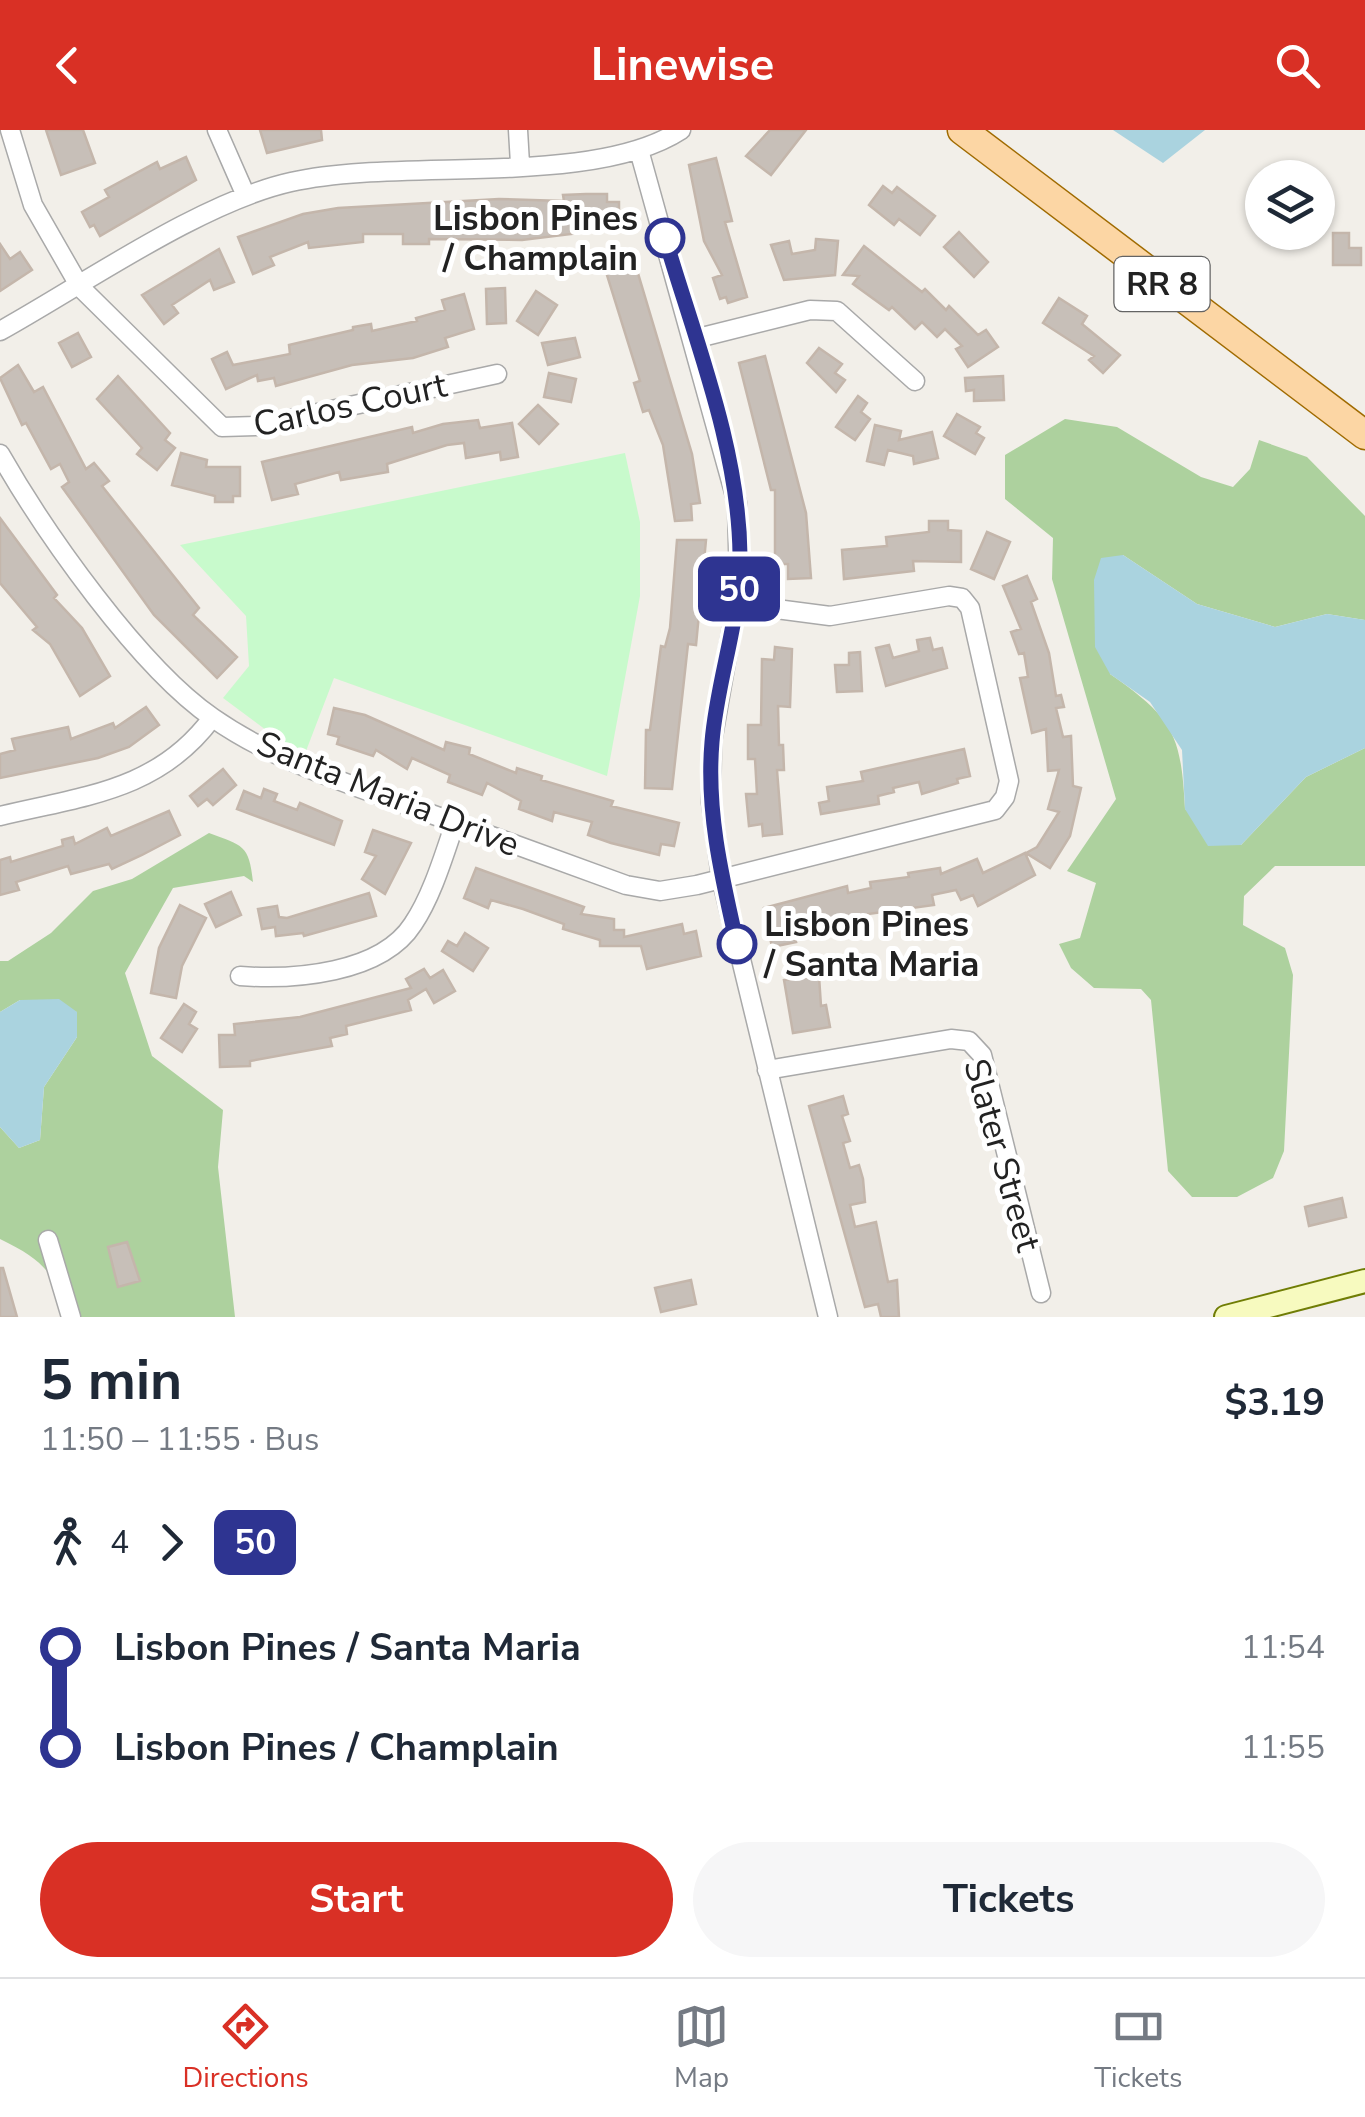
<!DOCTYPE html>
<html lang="en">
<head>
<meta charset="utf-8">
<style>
	:root { --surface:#fff; --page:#f6f6f7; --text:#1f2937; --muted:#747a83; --line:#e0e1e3; --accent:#d93025 }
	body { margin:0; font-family:"Nunito Sans",sans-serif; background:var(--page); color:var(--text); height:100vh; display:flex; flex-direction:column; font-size:38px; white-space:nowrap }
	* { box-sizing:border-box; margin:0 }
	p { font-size:32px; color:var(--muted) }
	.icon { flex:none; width:55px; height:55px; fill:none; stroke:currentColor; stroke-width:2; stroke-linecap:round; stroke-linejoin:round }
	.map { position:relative; height:1187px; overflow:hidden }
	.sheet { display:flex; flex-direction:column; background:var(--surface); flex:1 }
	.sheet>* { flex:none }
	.badge { padding:0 20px; border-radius:15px; font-size:35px; line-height:65px }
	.controls { position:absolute; left:1245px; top:30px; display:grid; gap:20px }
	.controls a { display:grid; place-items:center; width:90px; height:90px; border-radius:50%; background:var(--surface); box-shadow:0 2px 8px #0004; font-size:50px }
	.map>.badge { position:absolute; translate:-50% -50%; box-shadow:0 0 0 5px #fff }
	.legs { display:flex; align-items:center; gap:15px; height:110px; padding:0 40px; font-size:32px }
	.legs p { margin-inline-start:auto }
	.summary { display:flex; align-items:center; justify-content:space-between; height:170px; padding:0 40px }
	h1 { font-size:55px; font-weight:700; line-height:75px }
	.primary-button { display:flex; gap:20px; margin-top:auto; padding:20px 40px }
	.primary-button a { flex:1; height:115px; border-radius:60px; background:var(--accent); color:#fff; font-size:40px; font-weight:700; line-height:115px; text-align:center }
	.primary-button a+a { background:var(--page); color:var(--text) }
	ul { padding:0 40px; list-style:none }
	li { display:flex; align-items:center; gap:35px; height:100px; font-size:38px }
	li i { display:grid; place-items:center; width:15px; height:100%; margin:0 12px; background:currentColor }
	li i::after { content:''; width:25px; height:25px; margin:-12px; border:8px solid; border-radius:50%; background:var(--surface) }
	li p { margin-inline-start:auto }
	li:first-child i { background:linear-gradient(#0000 50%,currentColor 0) }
	li:last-child i { background:linear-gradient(currentColor 50%,#0000 0) }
	header { display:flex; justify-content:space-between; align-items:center; height:130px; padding:0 40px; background:var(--accent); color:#fff; font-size:45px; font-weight:700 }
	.tab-bar { display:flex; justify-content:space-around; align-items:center; height:140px; border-top:2px solid var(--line); background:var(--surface); font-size:28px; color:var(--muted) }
	.tab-bar a { display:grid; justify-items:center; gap:5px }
	.tab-bar .current { color:var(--accent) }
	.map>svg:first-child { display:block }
	.forest { fill:#add19e }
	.park { fill:#c8facc }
	.water { fill:#aad3df }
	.building { fill:#c7bfb8; stroke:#c4b6ab; stroke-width:2.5 }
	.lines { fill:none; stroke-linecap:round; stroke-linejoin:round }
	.minor-casing { stroke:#a9a9a9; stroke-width:21 }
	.secondary-casing { stroke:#707d05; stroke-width:26 }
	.primary-casing { stroke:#a06b00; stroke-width:31 }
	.minor { stroke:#fff; stroke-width:18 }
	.secondary { stroke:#f7fabf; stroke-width:22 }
	.primary { stroke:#fcd6a4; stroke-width:28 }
	.line-1-casing { stroke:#fff; stroke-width:22 }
	.line-1 { stroke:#2e3491; stroke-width:15 }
	.stop-1-dot { fill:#fff; stroke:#2e3491; stroke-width:5 }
	.labels { text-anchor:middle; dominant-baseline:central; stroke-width:10; stroke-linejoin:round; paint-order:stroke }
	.shield { fill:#fff; stroke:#646464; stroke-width:2.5 }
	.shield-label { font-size:32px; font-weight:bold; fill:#222 }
	.stop-label { font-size:35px; font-weight:bold; fill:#222; stroke:#fff; text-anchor:end }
	.street-label { font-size:35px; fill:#222; stroke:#fff }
</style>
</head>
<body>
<header><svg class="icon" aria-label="back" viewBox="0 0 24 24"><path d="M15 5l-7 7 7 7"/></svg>Linewise<svg class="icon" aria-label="search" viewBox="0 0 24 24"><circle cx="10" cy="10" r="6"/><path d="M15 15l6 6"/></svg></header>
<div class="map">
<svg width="1365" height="1187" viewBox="0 0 1365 1187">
	<rect width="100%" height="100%" fill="#f2efe9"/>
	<!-- forest -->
	<path class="forest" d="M1065,289L1117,297L1201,347L1233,357L1250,339L1259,310L1307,327L1365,386V490L1327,484L1275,497L1197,474L1123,425L1110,544C1173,588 1181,603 1185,679L1241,715L1306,647L1365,618V736H1275L1244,766L1243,795L1285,818L1293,845L1284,1021L1273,1048L1237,1067H1192L1168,1041L1151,870L1141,859L1094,858L1071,838L1059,814L1080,808L1096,753L1067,741L1116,669L1052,449L1053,408L1005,369V325Z
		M209,703C243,716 249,714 253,752L244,746L173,758L125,843L152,926L223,980L218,1037L235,1187H73C53,1143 44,1130 0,1109V997L19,1018L40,1010L44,957L77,907V882L20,870L0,882V831H8L51,803L93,761L132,749Z"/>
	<!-- park -->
	<path class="park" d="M625,323L640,392V466L607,646L334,548L306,621L282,612L223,568L249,536L246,486L180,415Z"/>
	<!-- water -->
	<path class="water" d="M1113,0H1205L1163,33Z
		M1123,425L1197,474L1275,497L1327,484L1365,490V618L1306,647L1241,715L1208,716L1185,679L1182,620L1150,572L1110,544L1095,517L1094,450L1101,428Z
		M59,869L77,882V907L44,957L40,1010L19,1018L0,997V882L20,870Z"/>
	<!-- building -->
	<path class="building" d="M46,0H83L95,33L61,45Z
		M260,0H321L322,10L267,23Z
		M770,0H806L771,45L746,26Z
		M186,27L196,50L100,106L94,95L90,97L82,82L109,67L105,60L157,32L160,39Z
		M716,28L732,91L725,92L747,167L728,173L726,167L720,169L713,148L722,145L704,111L689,35Z
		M883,56L892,63L897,57L935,86L920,105L899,89L894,95L869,75Z
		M586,64H607V72H619V91H588V102L522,110L429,109V114H403V104H363V112L309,118L308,112L270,127L274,135L253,144L238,107L303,84L338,78L499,69L564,71L563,65Z
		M959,102L988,132L974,147L944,117Z
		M1333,103H1349V118H1361V135H1333Z
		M816,109L838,111L835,145L784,150L771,115L789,111L792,124L815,120Z
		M0,114L10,129L20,122L32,140L0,161Z
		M864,116L922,162L925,159L946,180L949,176L978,205L986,200L998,217L968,237L956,219L962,216L945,199L937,207L922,192L915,199L892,177L889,180L853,154L859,146L843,145Z
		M219,119L234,152L214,160L210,150L172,175L178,183L164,194L142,165Z
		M631,120L692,324L700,373L691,374L692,390L675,391L663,315L649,280L643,282L634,253L640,251L602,129Z
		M505,158L506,193L487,194L486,159Z
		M536,161L557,175L538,205L517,191Z
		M464,164L474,199L445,208L448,217L413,228L352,235L276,256L274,248L258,251L257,245L226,259L212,229L227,222L233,235L290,224L289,215L353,200V197L371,194L372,201L417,191L416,188L445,180L442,170Z
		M1059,168L1087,186L1082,194L1120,225L1103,243L1089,230L1094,226L1043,193Z
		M78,203L91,227L72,237L59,213Z
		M575,208L580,227L548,235L542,213Z
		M819,218L842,234L835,243L845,250L836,262L807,233Z
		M765,226L806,383L811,448L788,449V434H775V360H771L739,233Z
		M18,235L34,262L43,257L86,339L94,333L109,351L102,356L199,478L193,485L237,527L217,548L154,485L62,357L69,352L60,334L51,339L26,293L22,295L0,248Z
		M549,243L576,249L571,272L544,267Z
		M118,246L170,303L165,310L175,318L157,340L137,324L142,318L97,269Z
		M1003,246L1004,270L974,271V260L966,261L965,248Z
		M858,266L867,273L861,282L870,289L855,310L836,297Z
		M538,275L558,294L539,314L519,294Z
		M957,284L980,297L976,303L984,308L975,324L944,306Z
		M478,290L480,298L512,293L518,327L501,330L500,322L466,328L464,313L447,315L387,334L388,342L341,350L339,342L295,354L298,364L272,370L262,332L412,297L413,303L443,294Z
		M875,295L901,301L899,310L932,302L938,328L914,334L913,326L888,320L884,335L867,331Z
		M181,323L207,330L206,337H240V366H233V372H215V366L172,355Z
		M0,388L57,465L54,468L82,498L110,546L80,566L50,514L33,500L37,497L0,453Z
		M929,391H948V400L961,401V432L913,431L914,441L844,449L842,420L887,416L886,407L929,402Z
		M987,402L1010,412L994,449L971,439Z
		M677,410H706L696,515L688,514L672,659L645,658L646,600H650L661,516L665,517L670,498Z
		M1027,446L1037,469L1031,472L1049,523L1056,566L1061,565L1064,577L1056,578L1063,607L1071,606L1073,656L1081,658L1070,706L1050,738L1026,723L1037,717L1059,682L1048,679L1059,640L1048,641L1046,599L1032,603L1020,548L1028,547L1024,523L1019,524L1011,502L1021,499L1003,456Z
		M930,508L933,520L942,518L947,538L886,556L876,518L889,515L893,528L919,521L917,510Z
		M775,517L792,519L790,577L778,576L779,615H783L784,640H777L782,704L763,706L762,694L749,696L746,664H757L755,629H748V595H761L762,529L774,530Z
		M860,522L862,561L837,562L835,535H849V523Z
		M146,577L159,595L129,617L98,628L0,648V624L15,620L12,609L68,597L71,609L113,593L115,598Z
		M334,578L365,585L444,620L446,612L470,618L469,624L516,643L517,638L542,646L541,650L613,671L611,676L679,693L674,716L661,714L659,725L611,713L588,705L592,692L554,682L552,691L519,679L521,671L487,653L482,665L448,652L450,645L412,628L407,639L376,620L373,626L337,614L339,607L328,604Z
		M964,619L970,646L957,649L958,653L922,664L919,652L893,658L894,662L878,666L879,674L821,684L819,673L829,671L827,657L863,651L861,642Z
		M223,639L236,655L213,675L207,669L198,676L190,666Z
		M264,659L277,664L274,671L297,680L300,673L342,691L334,715L237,679L244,661L261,668Z
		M169,681L180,705L142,725L112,739L109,734L71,744L68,736L16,752L19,760L0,765V730L10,727L11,732L63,716L62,710L73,707L75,714L107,698L111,706Z
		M373,700L411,713L385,764L362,749L376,726L365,722Z
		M1025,723L1035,745L978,776L973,765L961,770L956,760L932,765L934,775L868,784L869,790L794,806L796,812L772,817L764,778L847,756L848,763L871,758L870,752L909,747L908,743L940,738L941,744L977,729L983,743Z
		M476,738L584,777L581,784L614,789V800H624V807L682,794L684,804L696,801L701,826L647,839L641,816H600V810L563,799L564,794L523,779L491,770L488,778L464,768Z
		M231,762L241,785L216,797L205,774Z
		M369,763L376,786L304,806L303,803L276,806L275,797L262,799L258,779L277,776L279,787L287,788Z
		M180,775L206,788L182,836L176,868L151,863L159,818Z
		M465,803L488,818L473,841L442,821L448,811L457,816Z
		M424,839L430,848L443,840L455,861L434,873L426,859L408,870L411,880L346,896L347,904L330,908L332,916L250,931V936L220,937L219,905H235L234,894L300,887L411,858L406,849Z
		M819,846L821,876L826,875L830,897L793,903L784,850Z
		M184,874L196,882L189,894L197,899L182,922L161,908Z
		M843,966L848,984L842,986L850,1011L843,1013L850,1038L859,1035L863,1049L865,1072L850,1075L855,1097L876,1092L888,1152L897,1150L899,1187H881L878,1174L865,1177L809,976Z
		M1342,1068L1346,1087L1309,1096L1305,1077Z
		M127,1112L140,1151L118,1157L108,1117Z
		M0,1138H3L17,1187H0Z
		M691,1150L696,1174L661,1182L655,1158Z"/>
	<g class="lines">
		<defs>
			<path id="minor" d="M10,0L33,75L80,157L222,297L258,296L497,244
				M217,0L246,66
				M518,0L520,34
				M639,20L737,373L739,457L712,612L711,672L721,747L828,1187
				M0,201C83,155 201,72 291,52C401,27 592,58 681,0
				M694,209L810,180L837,181L915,251
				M0,324C45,403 139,537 213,588C269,627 334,649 398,672C474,700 550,728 626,755L660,761L697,755L995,680L1005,667L1009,651L970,478L962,468L949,466L830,486L738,474
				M0,686C83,666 158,661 212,588
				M240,846C293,850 381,844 413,794C432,766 444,725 455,693
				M767,940L951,909L969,911L982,925L1041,1163
				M48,1110L71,1187"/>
			<path id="secondary" d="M1226,1187L1365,1151"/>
			<path id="primary" d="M962,0L1365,305"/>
		</defs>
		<!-- minor casing -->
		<use href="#minor" class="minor-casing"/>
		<!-- secondary casing -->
		<use href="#secondary" class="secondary-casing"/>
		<!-- primary casing -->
		<use href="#primary" class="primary-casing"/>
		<!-- minor -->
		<use href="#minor" class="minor"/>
		<!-- secondary -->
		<use href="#secondary" class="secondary"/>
		<!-- primary -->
		<use href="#primary" class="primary"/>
	</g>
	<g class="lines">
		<defs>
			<path id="line-1" d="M665,108C695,210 739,318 740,425C741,489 717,549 712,612C706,681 722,748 737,814"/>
		</defs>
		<!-- line-1 casing -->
		<use href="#line-1" class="line-1-casing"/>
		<!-- line-1 -->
		<use href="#line-1" class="line-1"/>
	</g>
	<!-- markers -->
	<g class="stop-1-dot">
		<circle cx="665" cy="108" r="18"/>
		<circle cx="737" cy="814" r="18"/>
	</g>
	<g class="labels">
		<!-- shield labels -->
		<rect class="shield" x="1114.5" y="127" width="95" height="54" rx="8"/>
		<g class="shield-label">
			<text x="1162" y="154">RR 8</text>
		</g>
		<!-- stop labels -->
		<g class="stop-label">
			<text x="638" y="88">Lisbon Pines<tspan x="638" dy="40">/ Champlain</tspan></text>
			<text x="764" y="794" text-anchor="start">Lisbon Pines<tspan x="764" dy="40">/ Santa Maria</tspan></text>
		</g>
		<!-- street labels -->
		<g class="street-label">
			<text transform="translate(350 275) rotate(-12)">Carlos Court</text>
			<text transform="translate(388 664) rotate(22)">Santa Maria Drive</text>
			<text transform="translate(1002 1025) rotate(74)">Slater Street</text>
		</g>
	</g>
</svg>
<div class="controls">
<a><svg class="icon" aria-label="layers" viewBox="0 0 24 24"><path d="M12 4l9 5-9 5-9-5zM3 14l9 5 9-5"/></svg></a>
</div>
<b class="badge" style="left:739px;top:459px;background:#2e3491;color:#fff">50</b>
</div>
<section class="sheet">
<div class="summary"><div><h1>5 min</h1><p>11:50 – 11:55 · Bus</p></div><b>$3.19</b></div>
<div class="legs"><svg class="icon" aria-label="walk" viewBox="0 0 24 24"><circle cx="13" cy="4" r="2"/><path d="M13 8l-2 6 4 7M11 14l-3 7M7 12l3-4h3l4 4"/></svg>4<svg class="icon" aria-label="forward" viewBox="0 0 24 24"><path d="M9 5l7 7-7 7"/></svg><b class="badge" style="background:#2e3491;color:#fff">50</b></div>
<ul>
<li><i style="color:#2e3491"></i><b>Lisbon Pines / Santa Maria</b><p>11:54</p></li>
<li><i style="color:#2e3491"></i><b>Lisbon Pines / Champlain</b><p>11:55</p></li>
</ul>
<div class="primary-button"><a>Start</a><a>Tickets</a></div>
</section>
<nav class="tab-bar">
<a class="current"><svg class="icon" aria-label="directions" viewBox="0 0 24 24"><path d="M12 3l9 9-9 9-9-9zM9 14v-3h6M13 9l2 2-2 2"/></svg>Directions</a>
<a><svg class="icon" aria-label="map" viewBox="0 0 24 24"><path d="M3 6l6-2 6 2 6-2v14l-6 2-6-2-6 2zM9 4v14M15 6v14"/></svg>Map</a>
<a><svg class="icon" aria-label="tickets" viewBox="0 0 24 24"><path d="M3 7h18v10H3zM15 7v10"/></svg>Tickets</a>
</nav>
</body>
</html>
